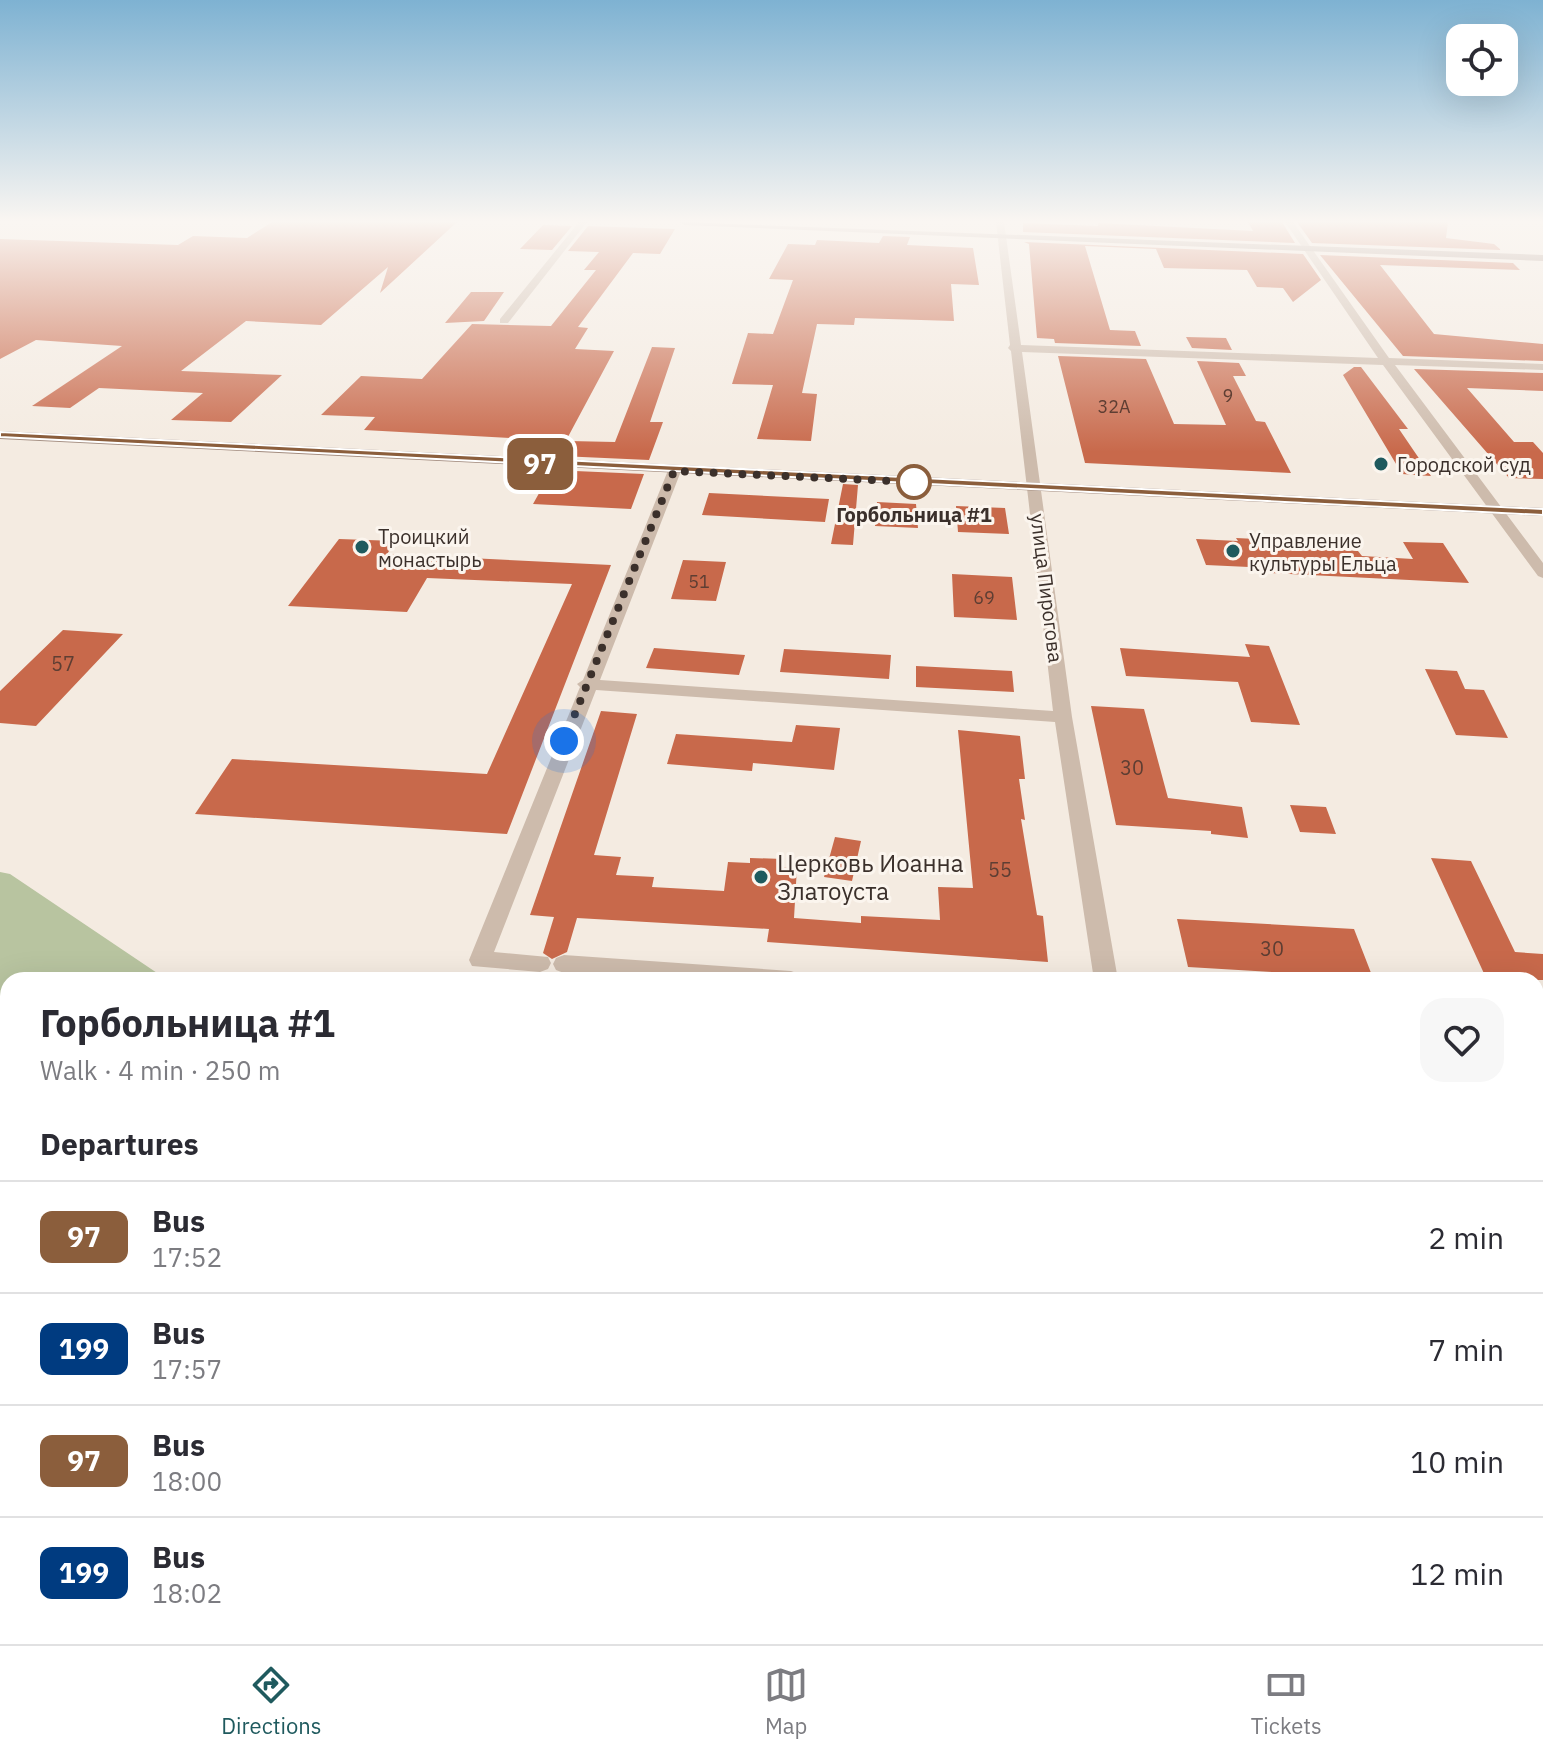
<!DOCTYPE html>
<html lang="en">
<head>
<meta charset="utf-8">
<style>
	:root { --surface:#fff; --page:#f7f7f7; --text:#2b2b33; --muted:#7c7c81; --line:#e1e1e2; --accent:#1f5a5e }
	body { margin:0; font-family:"IBM Plex Sans",sans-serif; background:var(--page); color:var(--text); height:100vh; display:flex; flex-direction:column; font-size:30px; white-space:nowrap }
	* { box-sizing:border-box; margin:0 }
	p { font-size:26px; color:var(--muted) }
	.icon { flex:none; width:44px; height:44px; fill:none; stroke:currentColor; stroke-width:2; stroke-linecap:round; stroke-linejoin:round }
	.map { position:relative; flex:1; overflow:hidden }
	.side { position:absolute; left:0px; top:972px; width:1544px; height:672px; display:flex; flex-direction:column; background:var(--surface); border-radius:24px 24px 0 0; box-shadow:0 8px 32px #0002 }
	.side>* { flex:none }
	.badge { padding:0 16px; border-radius:12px; font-size:28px; line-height:52px }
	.tools { position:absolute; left:1446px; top:24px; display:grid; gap:16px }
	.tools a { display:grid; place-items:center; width:72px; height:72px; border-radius:16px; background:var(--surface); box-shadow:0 8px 32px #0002; font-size:40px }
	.you { position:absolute; width:40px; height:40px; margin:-20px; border:6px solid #fff; border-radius:50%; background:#1a73e8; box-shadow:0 0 0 12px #1a73e833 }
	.map>.badge { position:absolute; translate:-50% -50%; box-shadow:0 0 0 4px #fff }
	h2 { padding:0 40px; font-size:30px; line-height:72px }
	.round { display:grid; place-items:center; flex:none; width:84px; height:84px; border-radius:24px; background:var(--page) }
	.summary { display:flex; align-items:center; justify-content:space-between; height:136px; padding:0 40px }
	h1 { font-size:38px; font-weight:800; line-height:60px }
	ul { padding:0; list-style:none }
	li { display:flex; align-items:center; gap:24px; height:112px; padding:0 40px; border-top:2px solid var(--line) }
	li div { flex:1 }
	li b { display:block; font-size:30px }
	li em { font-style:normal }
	li .badge { min-width:88px; font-weight:700; text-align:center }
	.tabs { display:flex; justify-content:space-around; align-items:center; height:112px; border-top:2px solid var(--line); background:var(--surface); font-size:22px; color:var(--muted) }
	.tabs a { display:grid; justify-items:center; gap:4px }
	.tabs .on { color:var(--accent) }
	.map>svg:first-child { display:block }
	.green { fill:#b8c4a0 }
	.building { fill:#c8694b }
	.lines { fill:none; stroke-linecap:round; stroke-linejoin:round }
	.street { fill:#cdbbac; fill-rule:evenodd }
	.secondary { fill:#a18a7d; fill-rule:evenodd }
	.line { fill:#8b5e3c; stroke:#fff; stroke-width:2 }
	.walk { stroke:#3b302b; stroke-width:8; stroke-dasharray:0 14.4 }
	.poi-dot { fill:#1f5a5e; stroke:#fbf5ee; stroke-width:3 }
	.stop-dot { fill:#fff; stroke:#8b5e3c; stroke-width:4 }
	.labels { text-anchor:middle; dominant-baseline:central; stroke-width:6; stroke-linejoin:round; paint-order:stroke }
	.far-number-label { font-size:18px; fill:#5e3e33 }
	.far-poi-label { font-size:20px; fill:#3b302b; stroke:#fbf5ee; text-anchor:start }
	.far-stop-label { font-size:20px; font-weight:bold; fill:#3b302b; stroke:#fbf5ee }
	.far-street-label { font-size:20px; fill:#3b302b; stroke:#fbf5ee }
	.number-label { font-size:20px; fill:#5e3e33 }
	.poi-label { font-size:24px; fill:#3b302b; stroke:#fbf5ee; text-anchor:start }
</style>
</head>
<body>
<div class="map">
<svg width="1543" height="1644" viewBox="0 0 1543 1644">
	<rect width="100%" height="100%" fill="#f4ebe1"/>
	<!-- green -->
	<path class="green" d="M0,872L10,874L166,979L8,980V1233L0,1246Z"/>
	<!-- building -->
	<path class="building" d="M272,222H457L380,293L388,267L321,325L246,321L181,371L282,375L231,422L171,420L203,393L99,388L70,408L32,406L122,346L36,340L0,359V239L178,245L193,236L247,238Z
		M1248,222H1282L1295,243L1023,232V223L1098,226V223L1253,231Z
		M1297,222H1448L1446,238L1494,244L1501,250L1312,243Z
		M543,225L572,226L552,250L520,249Z
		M588,226L675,229L660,254L633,253L578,327L588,328L575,349L614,351L562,448L524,446L528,439L364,430L375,417L321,415L361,376L422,379L472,324L551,326L596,270H584L599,252L568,251Z
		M883,236L910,237L907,245L973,248L979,285L951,284L954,321L855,318L854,325L817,324L802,393L817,394L811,441L757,439L773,385L732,384L748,333L773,334L793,280L769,279L788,244L815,245L817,240L879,243Z
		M1024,242L1303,254L1321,280L1293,302L1283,288L1257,287L1247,270L1164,268L1156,249L1085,246L1110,330L1135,331L1141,346L1055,343L1054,339L1037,338L1029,244Z
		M1320,255L1513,263L1520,270L1380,265L1434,334L1543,344V361L1403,356Z
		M471,292H504L484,321L445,323Z
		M1186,337L1226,338L1232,350L1192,348Z
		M652,347L675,348L650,422H663L649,460L560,456L569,441L615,442Z
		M1058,356L1146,359L1174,424L1226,425L1197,361L1239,363L1246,376H1233L1256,421L1265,422L1291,473L1085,463Z
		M1354,367H1361L1408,429H1399L1431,476L1402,474L1343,375Z
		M1414,369L1543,373V391L1467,388L1514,442H1533L1543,453V479L1509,478Z
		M552,470L644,474L631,509L533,504Z
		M843,484L858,485L853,545L831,544Z
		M709,493L829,499L825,522L702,515Z
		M877,502L916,504L918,528L875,526Z
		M956,506L1005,508L1009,534L958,532Z
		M1236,538L1322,542L1325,549L1358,551L1362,556L1413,559L1403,542L1443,543L1469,583L1251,572L1249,567L1206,565L1196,539L1238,541Z
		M339,539L396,541L387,554L611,565L507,834L195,814L232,759L487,774L572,584L427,578L407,612L288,606Z
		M683,560L726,562L716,601L671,599Z
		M952,574L1012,577L1017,620L954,617Z
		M63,630L123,634L36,726L0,723V691Z
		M1245,644L1269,646L1300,725L1251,722L1238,682L1126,676L1120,648L1250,657Z
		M654,648L745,655L739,675L646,668Z
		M784,649L891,655L889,679L780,672Z
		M916,666L1012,671L1014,692L916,687Z
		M1425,669L1457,671L1465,689L1484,690L1508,738L1456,735Z
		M1091,706L1144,709L1168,798L1242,807L1248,838L1211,834V831L1116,825Z
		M601,711L637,714L594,855L621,857L616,875L654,877L652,887L724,891L728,862L750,863V858L783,859V867H797L794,918L861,923V916L940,920L938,887L973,888L958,730L1020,736L1025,779H1019L1025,820L1021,819L1037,915L1043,916L1048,962L767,942L769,929L577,918L567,952L552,959L543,953L554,917L530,915Z
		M796,725L840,728L834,770L753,763L752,771L667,764L676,734L792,742Z
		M1290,805L1326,807L1336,834L1300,832Z
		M835,837L861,841L852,881L824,877Z
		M1431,858L1471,861L1515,952L1543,954V980H1487Z
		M1177,919L1354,929L1373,978L1188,967Z"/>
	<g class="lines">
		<!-- street -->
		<path class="street" d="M579,222H587L508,323H500V319Z
			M996,222H1004L1021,345L1378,358L1285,222H1293L1389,358L1543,364V370L1395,365L1543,563V578L1538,576L1383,365L1022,352L1072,717L1118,980H1094L1055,722L596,690L494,952L548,957L551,963L548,969L540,972L472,966L469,960L580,687L577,684L583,680L669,468L681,471L600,680L1053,711L1011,351L1008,348L1010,345Z
			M564,955L791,971L799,974L803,980H665L564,973L556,970L553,964L556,958Z
			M1536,1016H1543V1036H1536Z
			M121,1636H157L155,1644H119Z
			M1251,1636H1288L1291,1644H1255Z"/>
		<!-- secondary -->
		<path class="secondary" d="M680,222L1543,255V261L684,225Z
			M0,431L1543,508V516L0,439Z
			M1536,1402H1543V1434H1536Z
			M8,1479V1511L0,1512V1480Z"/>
	</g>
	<!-- sky -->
	<linearGradient id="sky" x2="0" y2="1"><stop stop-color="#7eb2d2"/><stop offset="0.49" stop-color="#faf6f2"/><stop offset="1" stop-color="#faf6f2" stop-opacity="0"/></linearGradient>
	<rect width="1543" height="452" fill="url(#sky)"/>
	<!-- line -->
	<path class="line" d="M0,432L1543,509V515L0,437Z"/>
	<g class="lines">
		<!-- walk -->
		<path class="walk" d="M564,741L674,471L914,482"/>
	</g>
	<!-- markers -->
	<g class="poi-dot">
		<circle cx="1381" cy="464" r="8"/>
		<circle cx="362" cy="547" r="8"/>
		<circle cx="1233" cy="551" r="8"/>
		<circle cx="761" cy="877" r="8"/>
	</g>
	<circle class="stop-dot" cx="914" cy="482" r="16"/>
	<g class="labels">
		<!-- far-number labels -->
		<g class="far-number-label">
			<text x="1228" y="395">9</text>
			<text x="1114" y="406">32А</text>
			<text x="699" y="581">51</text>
			<text x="984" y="597">69</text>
		</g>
		<!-- far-poi labels -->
		<g class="far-poi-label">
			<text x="1397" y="464">Городской суд</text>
			<text x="378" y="536">Троицкий<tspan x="378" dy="23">монастырь</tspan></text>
			<text x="1249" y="540">Управление<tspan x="1249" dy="23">культуры Ельца</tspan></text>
		</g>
		<!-- far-stop labels -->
		<g class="far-stop-label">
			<text x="914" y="514">Горбольница #1</text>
		</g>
		<!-- far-street labels -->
		<g class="far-street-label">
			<text transform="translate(1047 588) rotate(83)">улица Пирогова</text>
		</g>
		<!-- number labels -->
		<g class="number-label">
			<text x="63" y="663">57</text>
			<text x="1132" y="767">30</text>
			<text x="1000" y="869">55</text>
			<text x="1272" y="948">30</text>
		</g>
		<!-- poi labels -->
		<g class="poi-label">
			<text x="777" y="863">Церковь Иоанна<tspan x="777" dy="28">Златоуста</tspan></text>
		</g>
	</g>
</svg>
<div class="tools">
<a><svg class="icon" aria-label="locate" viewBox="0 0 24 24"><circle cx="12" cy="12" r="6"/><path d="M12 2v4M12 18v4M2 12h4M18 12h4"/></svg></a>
</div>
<div class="you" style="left:564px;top:741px"></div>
<b class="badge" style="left:540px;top:464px;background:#8b5e3c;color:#fff">97</b>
<section class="side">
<div class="summary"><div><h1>Горбольница #1</h1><p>Walk · 4 min · 250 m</p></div><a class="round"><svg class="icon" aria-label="heart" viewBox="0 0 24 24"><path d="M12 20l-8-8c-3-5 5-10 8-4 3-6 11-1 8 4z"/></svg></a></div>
<h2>Departures</h2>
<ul>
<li><span class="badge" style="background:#8b5e3c;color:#fff">97</span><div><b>Bus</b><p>17:52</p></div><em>2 min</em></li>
<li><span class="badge" style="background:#003b80;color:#fff">199</span><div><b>Bus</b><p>17:57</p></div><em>7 min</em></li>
<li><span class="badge" style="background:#8b5e3c;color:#fff">97</span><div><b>Bus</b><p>18:00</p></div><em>10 min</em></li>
<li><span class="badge" style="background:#003b80;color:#fff">199</span><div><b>Bus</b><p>18:02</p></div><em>12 min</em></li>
</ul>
</section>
</div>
<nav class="tabs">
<a class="on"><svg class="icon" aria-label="directions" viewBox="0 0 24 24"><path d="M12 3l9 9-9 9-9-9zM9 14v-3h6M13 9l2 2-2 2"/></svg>Directions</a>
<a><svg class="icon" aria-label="map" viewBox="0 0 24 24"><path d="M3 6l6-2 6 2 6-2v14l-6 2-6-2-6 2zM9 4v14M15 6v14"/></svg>Map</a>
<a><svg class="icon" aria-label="tickets" viewBox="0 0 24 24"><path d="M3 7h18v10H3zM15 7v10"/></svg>Tickets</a>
</nav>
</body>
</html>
